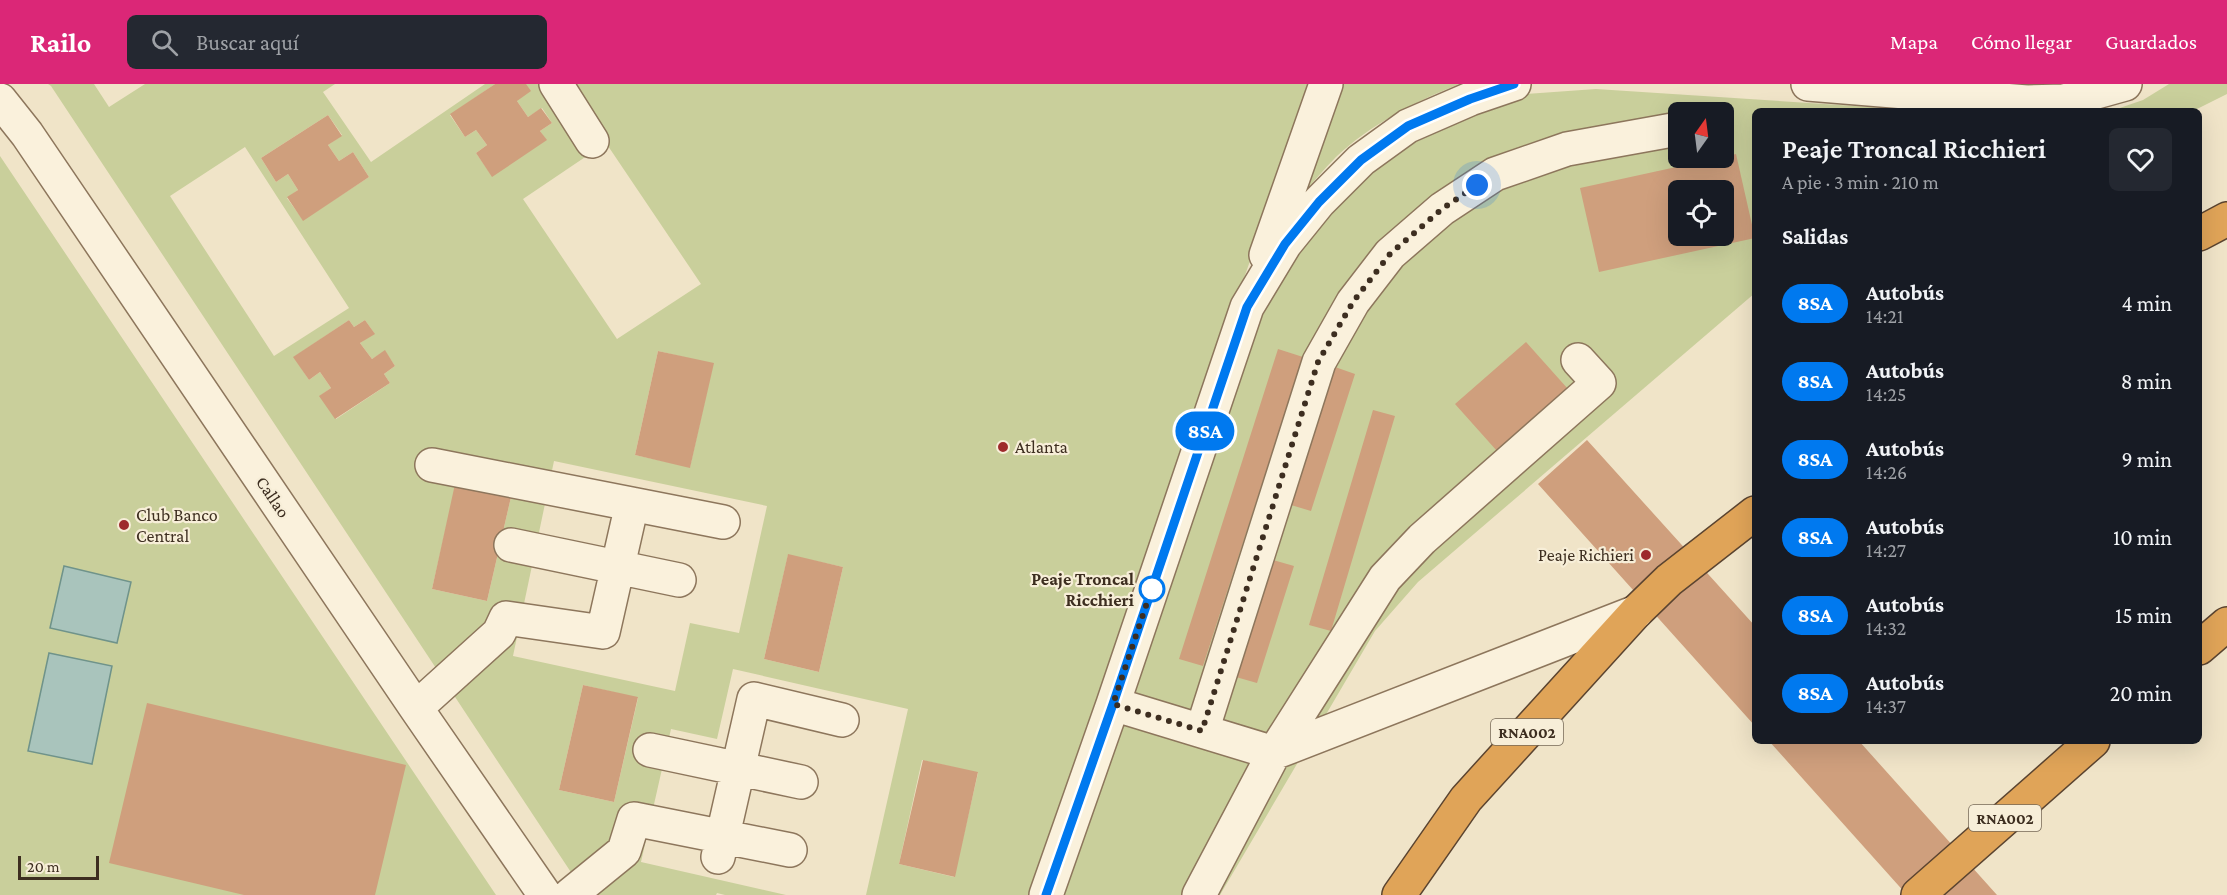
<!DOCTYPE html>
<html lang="es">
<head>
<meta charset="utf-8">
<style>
	:root { --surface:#171b24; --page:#242831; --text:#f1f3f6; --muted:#9ea1a6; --accent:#db2777 }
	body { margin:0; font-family:"Crimson Pro",serif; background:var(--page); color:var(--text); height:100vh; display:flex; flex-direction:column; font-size:22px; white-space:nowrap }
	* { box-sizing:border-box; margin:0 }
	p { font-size:20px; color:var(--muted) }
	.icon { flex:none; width:33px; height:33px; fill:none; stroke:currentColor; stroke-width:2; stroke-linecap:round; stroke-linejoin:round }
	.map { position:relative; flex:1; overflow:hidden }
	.panel { position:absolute; left:1752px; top:24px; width:450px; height:636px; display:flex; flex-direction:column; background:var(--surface); border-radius:9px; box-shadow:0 6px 24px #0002 }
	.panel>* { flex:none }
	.badge { padding:0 12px; border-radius:20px; font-size:21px; line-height:39px }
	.needle { width:39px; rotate:14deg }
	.fabs { position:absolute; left:1668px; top:18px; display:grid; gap:12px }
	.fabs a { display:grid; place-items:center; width:66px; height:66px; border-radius:9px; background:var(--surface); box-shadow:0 6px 24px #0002; font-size:30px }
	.scale { position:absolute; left:18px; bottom:15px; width:81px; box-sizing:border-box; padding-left:6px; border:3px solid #3d2e20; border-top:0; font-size:16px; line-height:21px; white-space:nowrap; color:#3d2e20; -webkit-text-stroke:4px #f7eed8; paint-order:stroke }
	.you { position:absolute; width:30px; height:30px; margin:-15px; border:4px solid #fff; border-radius:50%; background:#1a73e8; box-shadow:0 0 0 9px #1a73e833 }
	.map>.badge { position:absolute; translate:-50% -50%; box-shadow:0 0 0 3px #fff }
	h2 { padding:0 30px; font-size:22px; line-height:54px }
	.round { display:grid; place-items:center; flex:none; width:63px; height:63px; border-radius:9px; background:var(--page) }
	.head { display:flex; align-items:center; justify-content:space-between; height:102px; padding:0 30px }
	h1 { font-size:28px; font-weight:600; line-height:45px }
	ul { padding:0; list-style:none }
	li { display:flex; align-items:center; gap:18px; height:78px; padding:0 30px }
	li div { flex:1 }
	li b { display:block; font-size:22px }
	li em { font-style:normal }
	li .badge { min-width:66px; font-weight:700; text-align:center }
	header { display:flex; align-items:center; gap:36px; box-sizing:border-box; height:84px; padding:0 30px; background:var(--accent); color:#fff }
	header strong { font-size:28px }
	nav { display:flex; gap:33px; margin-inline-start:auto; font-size:21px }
	.search { width:420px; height:54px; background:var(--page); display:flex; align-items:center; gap:15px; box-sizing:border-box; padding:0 21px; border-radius:9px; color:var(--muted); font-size:22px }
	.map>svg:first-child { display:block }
	.green { fill:#c9cf9b; fill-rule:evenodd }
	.water { fill:#a9c4bc; stroke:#6f938a; stroke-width:1.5 }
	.building { fill:#cf9f7d; fill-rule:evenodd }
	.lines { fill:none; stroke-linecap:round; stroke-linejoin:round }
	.minor-casing { stroke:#8d765c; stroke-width:36 }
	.highway-casing { stroke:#5b4430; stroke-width:36 }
	.minor { stroke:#faf1dc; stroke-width:33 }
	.highway { stroke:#e0a458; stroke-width:33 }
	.line-casing { stroke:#fff; stroke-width:14 }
	.line { stroke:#0079ef; stroke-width:9 }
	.walk { stroke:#3d2e20; stroke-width:6; stroke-dasharray:0 10.8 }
	.poi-dot { fill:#9e2a2b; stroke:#f7eed8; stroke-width:2 }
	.stop-dot { fill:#fff; stroke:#0079ef; stroke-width:3 }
	.labels { text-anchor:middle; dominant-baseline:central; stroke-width:4.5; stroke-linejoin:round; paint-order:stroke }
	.shield { fill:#f7eed8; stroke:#756857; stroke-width:1.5 }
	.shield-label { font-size:16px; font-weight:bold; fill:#3d2e20 }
	.poi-label { font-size:18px; fill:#3d2e20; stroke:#f7eed8; text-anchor:start }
	.street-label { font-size:18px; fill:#3d2e20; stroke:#f7eed8 }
	.stop-label { font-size:18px; font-weight:bold; fill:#3d2e20; stroke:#f7eed8; text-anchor:end }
</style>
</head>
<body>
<header>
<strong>Railo</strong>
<div class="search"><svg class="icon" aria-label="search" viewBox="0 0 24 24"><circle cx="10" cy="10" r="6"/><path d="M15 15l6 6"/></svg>Buscar aquí</div>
<nav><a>Mapa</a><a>Cómo llegar</a><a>Guardados</a></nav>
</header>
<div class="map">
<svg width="2227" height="811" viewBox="0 0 2227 811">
	<rect width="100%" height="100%" fill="#f0e4c8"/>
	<!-- green -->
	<path class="green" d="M48,0H94L109,23L145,0H335L323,8L371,78L485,0H495L450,31L465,53L476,46L487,61L476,69L492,92L546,56L540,47L552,39L542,24L528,33L517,17L526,0H1312L1028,811H866L908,625L733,585L717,655L671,645L641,778L786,811H725L717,809L716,811H586L51,2ZM328,31L342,51L328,61L339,77L353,68L369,93L303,136L287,114L298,106L288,90L276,98L261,74ZM606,59L701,200L617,255L523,115ZM245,63L349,224L274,272L170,112ZM349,236L354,243L365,236L374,249L360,259L372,275L385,267L395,282L384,290L390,299L336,335L320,312L331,304L320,288L309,296L294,273ZM658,267L713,280L690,383L635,371ZM554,377L767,422L739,549L690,539L675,607L513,572ZM456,400L511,413L487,517L432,505ZM788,471L843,483L819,588L764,575ZM583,601L638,614L614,718L559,706ZM922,676L978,689L954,793L899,780Z
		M1340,0H1459C1415,18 1371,40 1336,73C1324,85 1313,98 1302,111Z
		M2169,0H2227V10L2193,27H2111L2143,16Z
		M1596,5L1931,27H1755V209L1418,498L1375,547L1220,811H1062L1224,345L1265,219L1296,166L1359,95L1433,45L1526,10ZM1678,28H1724V74H1678ZM1678,106H1724V152H1678Z
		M0,72L496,811H0Z"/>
	<!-- water -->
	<path class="water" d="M64,482L131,498L117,559L50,544Z
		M49,569L112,582L92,680L28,667Z"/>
	<!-- building -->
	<path class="building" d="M495,0H526L531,7L517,17L528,33L541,24L552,39L540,47L547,56L492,93L476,69L487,61L476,46L465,53L450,30Z
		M328,31L342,52L328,61L339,77L353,68L369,93L303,137L287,113L298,106L288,90L276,98L261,74Z
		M1736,70L1755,154L1599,188L1580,104ZM1678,106H1724V152H1678Z
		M349,236L354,243L365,236L375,250L360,259L372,275L385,266L395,282L384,290L390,299L335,335L319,312L331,304L320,288L309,296L293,273Z
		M1526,258L1568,305L1497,367L1455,320Z
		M1278,265L1303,273L1203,582L1179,575Z
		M658,267L714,279L690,384L635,371Z
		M1335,283L1355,290L1311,427L1291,421Z
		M1373,326L1395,332L1331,547L1309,541Z
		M1587,356L1755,542V642L1538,400Z
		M455,400L511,413L487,517L432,505Z
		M788,470L843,483L819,588L764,575Z
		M1273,476L1294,482L1257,599L1236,593Z
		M583,601L638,613L614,718L559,706Z
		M147,619L406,681L375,811H244L109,779Z
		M1769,657H1859L1997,811H1907Z
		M923,676L978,688L955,793L899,780Z"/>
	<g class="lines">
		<defs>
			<path id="minor" d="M556,0L592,57
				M1808,0L2027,18L2064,17L2125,0
				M0,16L27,50L416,624L545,811
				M1266,171L1326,0
				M432,381L723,438
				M511,461L679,496
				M1113,620L1274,669L1385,494L1422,455L1599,299L1578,276
				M416,624L499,549L506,534L603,548L632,420
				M1202,647L1319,278L1353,218L1390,170L1442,125L1495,90L1567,65L1678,45
				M650,666L801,698
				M718,773L754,615L842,636
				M570,811L624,767L634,735L790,766
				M1046,811L1113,620L1247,223L1285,160L1319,118L1361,76L1408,42L1470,15L1514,0
				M1199,811L1274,669L1636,528"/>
			<path id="highway" d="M2199,150L2227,135
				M2199,564L2227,540
				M1399,811L1466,715L1636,528L1669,496L1755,429
				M1918,811L2093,657"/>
		</defs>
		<!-- minor casing -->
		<use href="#minor" class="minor-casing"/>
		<!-- highway casing -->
		<use href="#highway" class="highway-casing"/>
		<!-- minor -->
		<use href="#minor" class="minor"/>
		<!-- highway -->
		<use href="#highway" class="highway"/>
	</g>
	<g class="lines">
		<defs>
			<path id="line" d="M1046,811L1113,620L1247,223L1285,160L1319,118L1361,76L1408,42L1470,15L1514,0"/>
		</defs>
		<!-- line casing -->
		<use href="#line" class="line-casing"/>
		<!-- line -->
		<use href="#line" class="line"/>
		<!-- walk -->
		<path class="walk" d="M1152,505L1154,498L1113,620L1202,647L1318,278L1353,218L1390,170L1442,125L1477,101"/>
	</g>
	<!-- markers -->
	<g class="poi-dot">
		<circle cx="1003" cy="363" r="6"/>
		<circle cx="124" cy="441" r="6"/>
		<circle cx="1646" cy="471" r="6"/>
	</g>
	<circle class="stop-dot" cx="1152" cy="505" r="12"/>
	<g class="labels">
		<!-- shield labels -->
		<g class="shield">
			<rect x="1491" y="635" width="72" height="26" rx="4.5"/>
			<rect x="1969" y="721" width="72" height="26" rx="4.5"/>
		</g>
		<g class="shield-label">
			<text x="1527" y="648">RNA002</text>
			<text x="2005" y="734">RNA002</text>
		</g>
		<!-- poi labels -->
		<g class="poi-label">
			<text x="1015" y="363">Atlanta</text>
			<text x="136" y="431">Club Banco<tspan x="136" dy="21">Central</tspan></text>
			<text x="1634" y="471" text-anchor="end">Peaje Richieri</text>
		</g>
		<!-- street labels -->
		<g class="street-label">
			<text transform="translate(273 413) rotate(56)">Callao</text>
		</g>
		<!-- stop labels -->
		<g class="stop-label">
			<text x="1134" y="495">Peaje Troncal<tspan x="1134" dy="21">Ricchieri</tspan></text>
		</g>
	</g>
</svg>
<div class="fabs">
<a><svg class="needle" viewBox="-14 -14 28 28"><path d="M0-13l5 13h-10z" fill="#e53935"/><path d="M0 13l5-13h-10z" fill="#9ea1a6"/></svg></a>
<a><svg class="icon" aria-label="locate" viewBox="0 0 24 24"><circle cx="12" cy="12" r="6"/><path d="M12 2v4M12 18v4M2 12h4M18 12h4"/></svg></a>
</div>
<div class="scale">20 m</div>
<div class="you" style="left:1477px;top:101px"></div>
<b class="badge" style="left:1205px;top:347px;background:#0079ef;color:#fff">8SA</b>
<section class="panel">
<div class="head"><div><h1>Peaje Troncal Ricchieri</h1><p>A pie · 3 min · 210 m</p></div><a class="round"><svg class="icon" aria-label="heart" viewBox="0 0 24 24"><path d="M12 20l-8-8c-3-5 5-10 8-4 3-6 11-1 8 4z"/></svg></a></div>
<h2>Salidas</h2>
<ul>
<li><span class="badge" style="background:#0079ef;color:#fff">8SA</span><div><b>Autobús</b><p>14:21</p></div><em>4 min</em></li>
<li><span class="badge" style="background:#0079ef;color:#fff">8SA</span><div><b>Autobús</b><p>14:25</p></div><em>8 min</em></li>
<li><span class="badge" style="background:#0079ef;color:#fff">8SA</span><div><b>Autobús</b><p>14:26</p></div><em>9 min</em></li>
<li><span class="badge" style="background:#0079ef;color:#fff">8SA</span><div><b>Autobús</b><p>14:27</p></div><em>10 min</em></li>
<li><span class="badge" style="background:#0079ef;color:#fff">8SA</span><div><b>Autobús</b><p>14:32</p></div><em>15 min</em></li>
<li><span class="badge" style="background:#0079ef;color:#fff">8SA</span><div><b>Autobús</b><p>14:37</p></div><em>20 min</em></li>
</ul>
</section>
</div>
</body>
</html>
